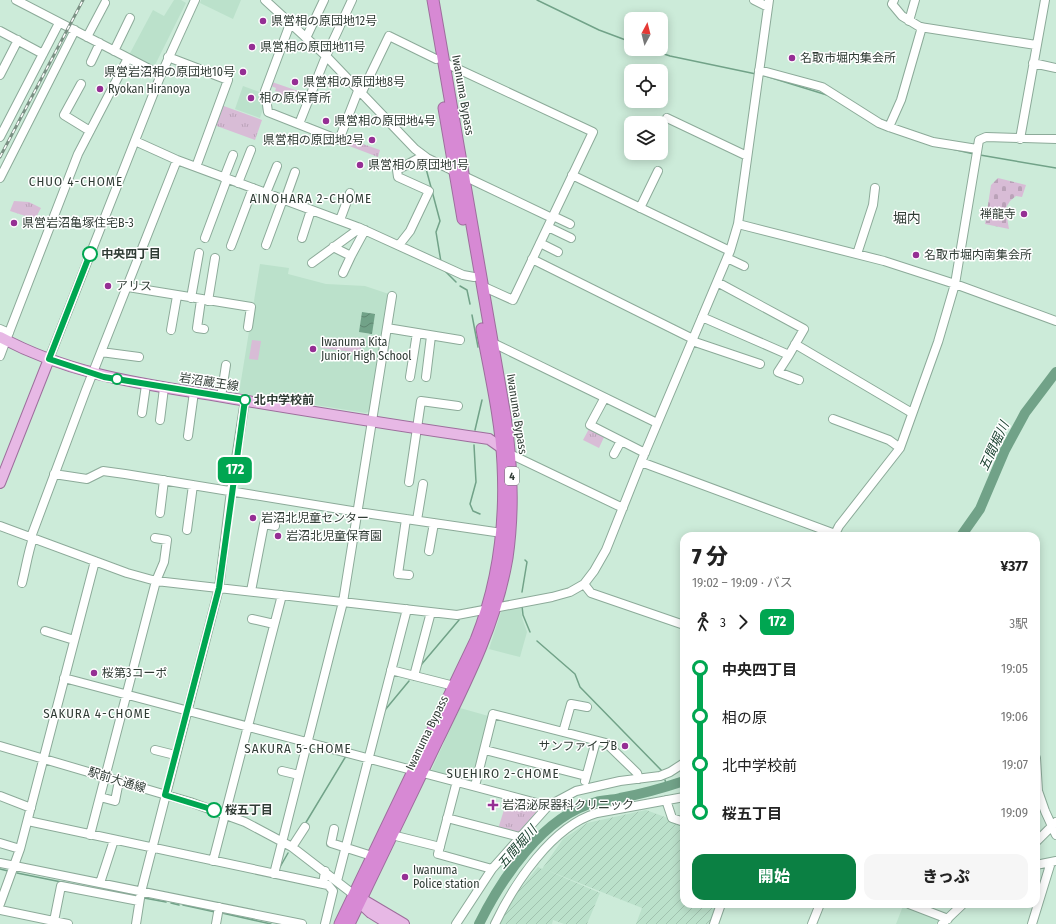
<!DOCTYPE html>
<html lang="ja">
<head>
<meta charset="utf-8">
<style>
	:root { --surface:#fff; --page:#f6f6f6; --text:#222; --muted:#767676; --accent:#0b8043 }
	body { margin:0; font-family:"Fira Sans Condensed","Noto Sans JP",sans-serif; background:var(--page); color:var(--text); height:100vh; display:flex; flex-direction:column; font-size:15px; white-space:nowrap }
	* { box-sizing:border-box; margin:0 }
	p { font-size:13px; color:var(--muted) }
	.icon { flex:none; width:22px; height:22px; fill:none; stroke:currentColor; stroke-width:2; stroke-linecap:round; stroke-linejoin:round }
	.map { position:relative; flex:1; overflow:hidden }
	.panel { position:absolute; left:680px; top:532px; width:360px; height:376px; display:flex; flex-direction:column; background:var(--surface); border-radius:12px; box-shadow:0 2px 10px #0003 }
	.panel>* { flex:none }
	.badge { padding:0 8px; border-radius:6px; font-size:14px; line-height:26px }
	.needle { width:26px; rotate:7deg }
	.controls { position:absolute; left:624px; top:12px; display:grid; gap:8px }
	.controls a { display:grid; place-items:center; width:44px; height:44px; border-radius:8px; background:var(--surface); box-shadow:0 2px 10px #0003; font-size:20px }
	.map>.badge { position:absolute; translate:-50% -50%; box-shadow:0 0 0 2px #fff }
	.legs { display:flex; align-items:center; gap:6px; height:44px; padding:0 12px; font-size:13px }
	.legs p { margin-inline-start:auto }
	.overview { display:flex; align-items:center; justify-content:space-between; height:68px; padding:0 12px }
	h1 { font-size:22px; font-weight:800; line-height:30px }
	.button { display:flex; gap:8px; margin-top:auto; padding:8px 12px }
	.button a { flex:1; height:46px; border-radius:12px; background:var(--accent); color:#fff; font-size:16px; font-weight:800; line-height:46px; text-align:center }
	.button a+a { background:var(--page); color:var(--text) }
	ul { padding:0 12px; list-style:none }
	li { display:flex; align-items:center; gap:14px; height:48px; font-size:15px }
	li i { display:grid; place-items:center; width:6px; height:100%; margin:0 5px; background:currentColor }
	li i::after { content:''; width:10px; height:10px; margin:-5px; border:3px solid; border-radius:50%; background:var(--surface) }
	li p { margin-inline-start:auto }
	li:first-child i { background:linear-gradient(#0000 50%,currentColor 0) }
	li:last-child i { background:linear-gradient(currentColor 50%,#0000 0) }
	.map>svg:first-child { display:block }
	.built { fill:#bbe1cb }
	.industrial { fill:url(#industrial-furrows) }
	.grass { fill:#d8bcd6 }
	.cemetery { fill:url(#cemetery-stones) }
	.park { fill:url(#park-tufts) }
	.water { fill:url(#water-waves) }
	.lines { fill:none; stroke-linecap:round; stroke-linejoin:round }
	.stream { stroke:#71a288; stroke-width:1.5 }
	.river { stroke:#71a288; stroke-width:10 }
	.minor-casing { stroke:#8caa99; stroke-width:10 }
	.major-casing { stroke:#9d6e9c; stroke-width:12 }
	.highway-casing { stroke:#9d6e9c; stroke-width:13 }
	.minor { stroke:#fff; stroke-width:8 }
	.major { stroke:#e7b8e5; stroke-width:10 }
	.highway { stroke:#d789d4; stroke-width:11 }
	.rail-casing { stroke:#7b9084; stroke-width:3 }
	.rail { stroke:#fff; stroke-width:1.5; stroke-dasharray:4.5; stroke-linecap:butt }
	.line-1-casing { stroke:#fff; stroke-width:9 }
	.line-1 { stroke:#00a651; stroke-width:6 }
	.poi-dot { fill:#952f94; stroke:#fff; stroke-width:1.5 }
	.stop-1-dot { fill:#fff; stroke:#00a651; stroke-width:2 }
	.labels { text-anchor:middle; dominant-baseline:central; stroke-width:3; stroke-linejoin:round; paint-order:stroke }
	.shield { fill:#fff; stroke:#6e7672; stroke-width:1 }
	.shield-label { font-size:11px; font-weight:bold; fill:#303c35 }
	.poi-label { font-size:12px; fill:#303c35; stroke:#fff; text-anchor:start }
	.street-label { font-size:12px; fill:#303c35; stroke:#fff }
	.stop-label { font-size:12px; font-weight:bold; fill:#303c35; stroke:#fff; text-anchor:start }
	.neighbourhood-label { font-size:13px; letter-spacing:1px; fill:#303c35; stroke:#fff }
	.water-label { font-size:13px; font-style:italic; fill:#153e2b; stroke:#fff }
	.quarter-label { font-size:14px; fill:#303c35; stroke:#fff }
</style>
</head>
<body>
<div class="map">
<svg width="1056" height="924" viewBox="0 0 1056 924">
	<defs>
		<pattern id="industrial-furrows" width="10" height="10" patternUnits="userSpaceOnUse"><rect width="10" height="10" fill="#bbe1cb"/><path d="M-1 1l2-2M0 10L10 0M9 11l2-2" fill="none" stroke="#a1c2af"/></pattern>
		<pattern id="cemetery-stones" width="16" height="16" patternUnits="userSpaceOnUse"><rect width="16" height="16" fill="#d8bcd6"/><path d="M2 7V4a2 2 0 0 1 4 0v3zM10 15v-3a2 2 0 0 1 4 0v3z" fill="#baa2b8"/></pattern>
		<pattern id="park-tufts" width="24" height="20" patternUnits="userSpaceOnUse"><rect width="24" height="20" fill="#d8bcd6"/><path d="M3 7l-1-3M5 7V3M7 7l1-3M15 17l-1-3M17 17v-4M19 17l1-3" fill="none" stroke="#baa2b8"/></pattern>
		<pattern id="water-waves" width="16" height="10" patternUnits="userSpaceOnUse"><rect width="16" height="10" fill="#71a288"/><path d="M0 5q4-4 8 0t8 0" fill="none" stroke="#5d8570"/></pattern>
	</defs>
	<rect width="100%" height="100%" fill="#ccebd9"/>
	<!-- built -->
	<path class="built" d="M174,0H181L186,3L154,67L129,55L153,10L164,16Z
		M201,0H241L233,19L200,3Z
		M243,86L262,93L265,103L260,118L235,109Z
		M260,264L289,268L288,274L326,284L365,286L389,294L371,410L366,413L239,393Z
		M521,606L522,618L527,632L520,657L489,649L502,609Z
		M460,708L492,717L473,783L430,773Z
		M903,906L941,919L936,924H896Z"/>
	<!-- industrial -->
	<path class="industrial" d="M646,810L684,824V904H719L712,924H636L642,908L544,869L600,893L587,924H564L553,920L552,924H499L507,905L538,867L542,869L563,839L587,823Z"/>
	<!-- grass -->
	<path class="grass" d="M322,339L362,345L360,353L321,348Z
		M252,340L261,341L258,360L249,359Z"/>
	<!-- cemetery -->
	<path class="cemetery" d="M998,178L1026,185L1022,197L1016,196L1010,201L1004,211L1007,218L1009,229L985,224L991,185Z"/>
	<!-- park -->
	<path class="park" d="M272,82L307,94L304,103L279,95L280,92L275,91L276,88L271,86Z
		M221,105L262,120L255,140L214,125Z
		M346,138L380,150L378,157L344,144Z
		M14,201L29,202L41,208L35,219L10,211Z
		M590,427L605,435L599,448L583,440Z
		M508,797L545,807L519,833L498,829Z"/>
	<!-- water -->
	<path class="water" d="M362,312L375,314L372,334L359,332Z"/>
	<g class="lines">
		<!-- stream -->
		<path class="stream" d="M537,0L599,30L631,42
			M649,49L670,56L756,74
			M762,75L827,95
			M952,149L974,154
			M980,155L1056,168
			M424,161L440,221L436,232L441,262
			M444,270L456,282
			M460,286L467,290L470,304
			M472,315L478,347
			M475,430L482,400
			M474,445L476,482L470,504L473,511L480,514
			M522,592L527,562L525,560
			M522,606L523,615L530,632
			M537,641L575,674L580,687L662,771
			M421,665L459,620
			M385,710L409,681
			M665,780L667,787
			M305,824L346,756
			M280,867L288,853
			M0,869L8,871
			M17,873L91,888
			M144,898L166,902
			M171,903L179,905
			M183,905L215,912
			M222,913L271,924"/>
		<!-- river -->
		<path class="river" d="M961,536L980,509L1005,450L1025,413L1056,372
			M479,924C502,878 543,816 596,802C603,800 612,800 620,798C642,794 663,788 684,781"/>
		<defs>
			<path id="minor" d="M16,0L161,75
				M265,0L326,56L415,149L427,158L468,178L552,218
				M754,0L768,7
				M894,0L892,4L902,16L920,27L1036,45
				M909,21L915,0
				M290,24L265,91L268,112L339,140L358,91
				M0,31L43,54
				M87,37L105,3
				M306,38L324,0
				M114,51L130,18
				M168,57L228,80L196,167
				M91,62L100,43
				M443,62L593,132L513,300L482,286
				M1033,63L1056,68
				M759,70L822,87L879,123L889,127L933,142L977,149
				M0,75L18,40
				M81,84L64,115L90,131
				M361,94L389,36L436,59
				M667,118L747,156
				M299,124L326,56L352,0
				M889,127L901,100L922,27
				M0,137L59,23
				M1020,139L1045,0
				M135,141L177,160L360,228L463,275L474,277
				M572,175L730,251
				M0,178L75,30
				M224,178L233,155
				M238,183L251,150
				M266,193L277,166
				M285,200L295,172
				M640,208L658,171
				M553,216L570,224
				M340,220L350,193
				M738,224L884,261L955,284L1056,321
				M548,227L571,238
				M205,238L227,179
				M302,238L311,210
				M540,243L558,252
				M266,245L283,199
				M399,245L410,231L429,191L398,177L397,170L423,156
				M231,246L253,188
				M333,247L351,256L365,230
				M857,254L873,205L875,188
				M727,258L744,266
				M532,259L693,339
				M312,263L360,228
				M343,273L351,256
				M128,287L251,307L248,327
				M191,298L199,253
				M201,300L197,328L204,329
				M208,301L215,258
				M702,317L789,355L804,329L717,282
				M387,328L460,340
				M0,329L9,333
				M171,330L177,296
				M692,341L760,364
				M493,343L657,423
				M795,344L912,413
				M0,346L3,348L78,154L128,58
				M101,352L139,357
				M789,355L778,372L799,380
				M0,356L3,348
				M49,359L160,77L195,0
				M410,377L417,333
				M426,377L431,336
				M221,397L226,365
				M604,399L590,425L645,453
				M142,413L146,385
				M833,419L889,440L900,448
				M160,420L164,388
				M188,436L194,392
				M510,454L623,508
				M614,454L621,441
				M641,462L835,534
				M54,474L87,479L103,471L125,474L358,512L502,533
				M409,482L421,401L458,406
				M160,513L164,480
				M406,519L398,574L409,575
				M417,520L423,484
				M0,526L127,573L156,581L457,615L552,597L570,592L584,584L594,571L606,550L641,462L730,251L738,224L769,0
				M187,530L193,485
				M834,536L839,526L900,448L938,342L955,284L979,140L986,137L1056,139
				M31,537L86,390L177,160
				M429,551L434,523
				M22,583C26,567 28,553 33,538
				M584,584L591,593L684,625
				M251,591L264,524L275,526
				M252,619L274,624
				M45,631L74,640
				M391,670L454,686
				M414,676L431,612
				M64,678L548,806
				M563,732L571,704L587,707
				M0,746L190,802L245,822L292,847L353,894
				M155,750L175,755
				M485,750L586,776
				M1036,758L1038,791L1045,811L1056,835
				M282,771L299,775
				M457,781L438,854L492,869
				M585,781L596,741
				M475,786L493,714L606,743L637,773L639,779
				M0,796L31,808
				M100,797L115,801L119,781
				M666,800L672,818L684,822
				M447,818L520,837
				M28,821L323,884L325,871
				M334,829L331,843L372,856
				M90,835L156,581L164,562L167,540L155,538
				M392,835L440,847
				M1036,842L1056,822
				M0,843L20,849
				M292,847L305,827
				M213,861L282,595
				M0,863L302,924
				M1036,865L1056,861
				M274,874L343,602L392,296
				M337,881L407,609
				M100,883L114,840
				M323,884L328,885L333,891L325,924
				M0,904L20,849L95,561
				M909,904L948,919
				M0,910L68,924
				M54,921L61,886L139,901
				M136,924L141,892L219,588L231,491L245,400
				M216,924L219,907
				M456,924L492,869L548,806L576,791L620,781L660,776L670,772L684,763
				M495,924C514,884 552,826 597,813L684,797
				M714,924L721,904
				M812,924L820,904
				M942,924L963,904
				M1032,924L1051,862"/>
			<path id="major" d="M0,337C76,378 153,385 235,399C320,413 404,427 489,439L506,451
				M0,483L49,359
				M355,895L404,924
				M357,900L371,913L389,924"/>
			<path id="highway" d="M444,108L463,219
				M340,924L476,640C498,585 506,523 503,464C501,419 490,373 482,329
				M349,924C378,863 408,802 437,741C466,682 496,623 507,558C514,510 512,464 505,416L433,0"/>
		</defs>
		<!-- minor casing -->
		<use href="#minor" class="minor-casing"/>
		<!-- major casing -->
		<use href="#major" class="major-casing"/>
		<!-- highway casing -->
		<use href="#highway" class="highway-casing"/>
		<!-- minor -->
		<use href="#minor" class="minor"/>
		<!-- major -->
		<use href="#major" class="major"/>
		<!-- highway -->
		<use href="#highway" class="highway"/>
		<defs>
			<path id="rail" d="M0,157L83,0"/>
		</defs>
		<!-- rail casing -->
		<use href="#rail" class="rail-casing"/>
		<!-- rail -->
		<use href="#rail" class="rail"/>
	</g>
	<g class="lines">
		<defs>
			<path id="line-1" d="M90,254L49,359L104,377L245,400L219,588L165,795L214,810"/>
		</defs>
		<!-- line-1 casing -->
		<use href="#line-1" class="line-1-casing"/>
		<!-- line-1 -->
		<use href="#line-1" class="line-1"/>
	</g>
	<!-- markers -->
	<g class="poi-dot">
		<circle cx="263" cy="21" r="4"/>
		<circle cx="252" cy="47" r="4"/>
		<circle cx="792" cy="58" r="4"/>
		<circle cx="243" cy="72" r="4"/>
		<circle cx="295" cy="82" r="4"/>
		<circle cx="100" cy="89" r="4"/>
		<circle cx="251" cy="98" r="4"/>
		<circle cx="326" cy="121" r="4"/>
		<circle cx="372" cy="140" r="4"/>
		<circle cx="360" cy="165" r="4"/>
		<circle cx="1024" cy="214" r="4"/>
		<circle cx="14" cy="223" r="4"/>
		<circle cx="916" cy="255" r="4"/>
		<circle cx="108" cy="286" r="4"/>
		<circle cx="313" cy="349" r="4"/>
		<circle cx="253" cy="518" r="4"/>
		<circle cx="278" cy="536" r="4"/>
		<circle cx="94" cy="673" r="4"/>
		<circle cx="625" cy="746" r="4"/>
		<path d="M491 799h4v4h4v4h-4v4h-4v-4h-4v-4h4z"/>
		<circle cx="405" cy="877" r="4"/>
	</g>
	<g class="stop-1-dot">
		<circle cx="90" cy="254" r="7"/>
		<circle cx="117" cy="379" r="5"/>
		<circle cx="245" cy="400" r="5"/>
		<circle cx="214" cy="810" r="7"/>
	</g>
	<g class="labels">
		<!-- shield labels -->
		<rect class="shield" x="505" y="467" width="14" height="18" rx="3"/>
		<g class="shield-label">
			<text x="512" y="476">4</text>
		</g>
		<!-- poi labels -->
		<g class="poi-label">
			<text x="271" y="21">県営相の原団地12号</text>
			<text x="260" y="47">県営相の原団地11号</text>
			<text x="800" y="58">名取市堀内集会所</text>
			<text x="235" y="72" text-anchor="end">県営岩沼相の原団地10号</text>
			<text x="303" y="82">県営相の原団地8号</text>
			<text x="108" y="89">Ryokan Hiranoya</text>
			<text x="259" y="98">相の原保育所</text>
			<text x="334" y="121">県営相の原団地4号</text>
			<text x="364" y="140" text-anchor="end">県営相の原団地2号</text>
			<text x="368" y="165">県営相の原団地1号</text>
			<text x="1016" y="214" text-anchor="end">禅龍寺</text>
			<text x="22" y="223">県営岩沼亀塚住宅B-3</text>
			<text x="924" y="255">名取市堀内南集会所</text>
			<text x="116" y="286">アリス</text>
			<text x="321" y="342">Iwanuma Kita<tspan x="321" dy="14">Junior High School</tspan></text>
			<text x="261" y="518">岩沼北児童センター</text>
			<text x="286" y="536">岩沼北児童保育園</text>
			<text x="102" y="673">桜第3コーポ</text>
			<text x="617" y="746" text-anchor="end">サンファイブB</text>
			<text x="502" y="805">岩沼泌尿器科クリニック</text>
			<text x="413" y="870">Iwanuma<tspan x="413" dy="14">Police station</tspan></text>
		</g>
		<!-- street labels -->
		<g class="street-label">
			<text transform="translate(463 95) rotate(80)">Iwanuma Bypass</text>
			<text transform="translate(209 382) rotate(9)">岩沼蔵王線</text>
			<text transform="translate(517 414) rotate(81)">Iwanuma Bypass</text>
			<text transform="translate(427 733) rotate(-64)">Iwanuma Bypass</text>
			<text transform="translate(117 780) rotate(17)">駅前大通線</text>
		</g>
		<!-- stop labels -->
		<g class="stop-label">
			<text x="101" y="254">中央四丁目</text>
			<text x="254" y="400">北中学校前</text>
			<text x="225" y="810">桜五丁目</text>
		</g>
		<!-- neighbourhood labels -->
		<g class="neighbourhood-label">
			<text x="76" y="181">CHUO 4-CHOME</text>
			<text x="311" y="198">AINOHARA 2-CHOME</text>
			<text x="97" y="713">SAKURA 4-CHOME</text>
			<text x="298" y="748">SAKURA 5-CHOME</text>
			<text x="503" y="773">SUEHIRO 2-CHOME</text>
		</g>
		<!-- water labels -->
		<g class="water-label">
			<text transform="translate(994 446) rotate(-65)">五間堀川</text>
			<text transform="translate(517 847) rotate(-49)">五間堀川</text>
		</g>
		<!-- quarter labels -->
		<g class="quarter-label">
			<text x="907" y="218">堀内</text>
		</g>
	</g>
</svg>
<div class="controls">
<a><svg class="needle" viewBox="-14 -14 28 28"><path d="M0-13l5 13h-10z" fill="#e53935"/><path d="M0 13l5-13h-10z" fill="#767676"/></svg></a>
<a><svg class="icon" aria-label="locate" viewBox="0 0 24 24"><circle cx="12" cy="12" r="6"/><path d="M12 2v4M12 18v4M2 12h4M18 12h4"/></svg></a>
<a><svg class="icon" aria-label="layers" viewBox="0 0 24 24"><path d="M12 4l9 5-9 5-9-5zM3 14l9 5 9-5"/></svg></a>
</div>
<b class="badge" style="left:235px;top:470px;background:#00a651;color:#fff">172</b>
<section class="panel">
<div class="overview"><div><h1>7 分</h1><p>19:02 – 19:09 · バス</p></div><b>¥377</b></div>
<div class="legs"><svg class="icon" aria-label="walk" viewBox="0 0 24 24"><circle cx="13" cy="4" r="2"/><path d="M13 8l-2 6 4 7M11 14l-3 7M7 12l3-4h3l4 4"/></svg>3<svg class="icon" aria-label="forward" viewBox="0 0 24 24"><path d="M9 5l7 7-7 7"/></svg><b class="badge" style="background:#00a651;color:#fff">172</b><p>3駅</p></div>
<ul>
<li><i style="color:#00a651"></i><b>中央四丁目</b><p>19:05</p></li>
<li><i style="color:#00a651"></i><span>相の原</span><p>19:06</p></li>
<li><i style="color:#00a651"></i><span>北中学校前</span><p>19:07</p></li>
<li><i style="color:#00a651"></i><b>桜五丁目</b><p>19:09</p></li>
</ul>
<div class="button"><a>開始</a><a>きっぷ</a></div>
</section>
</div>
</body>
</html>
